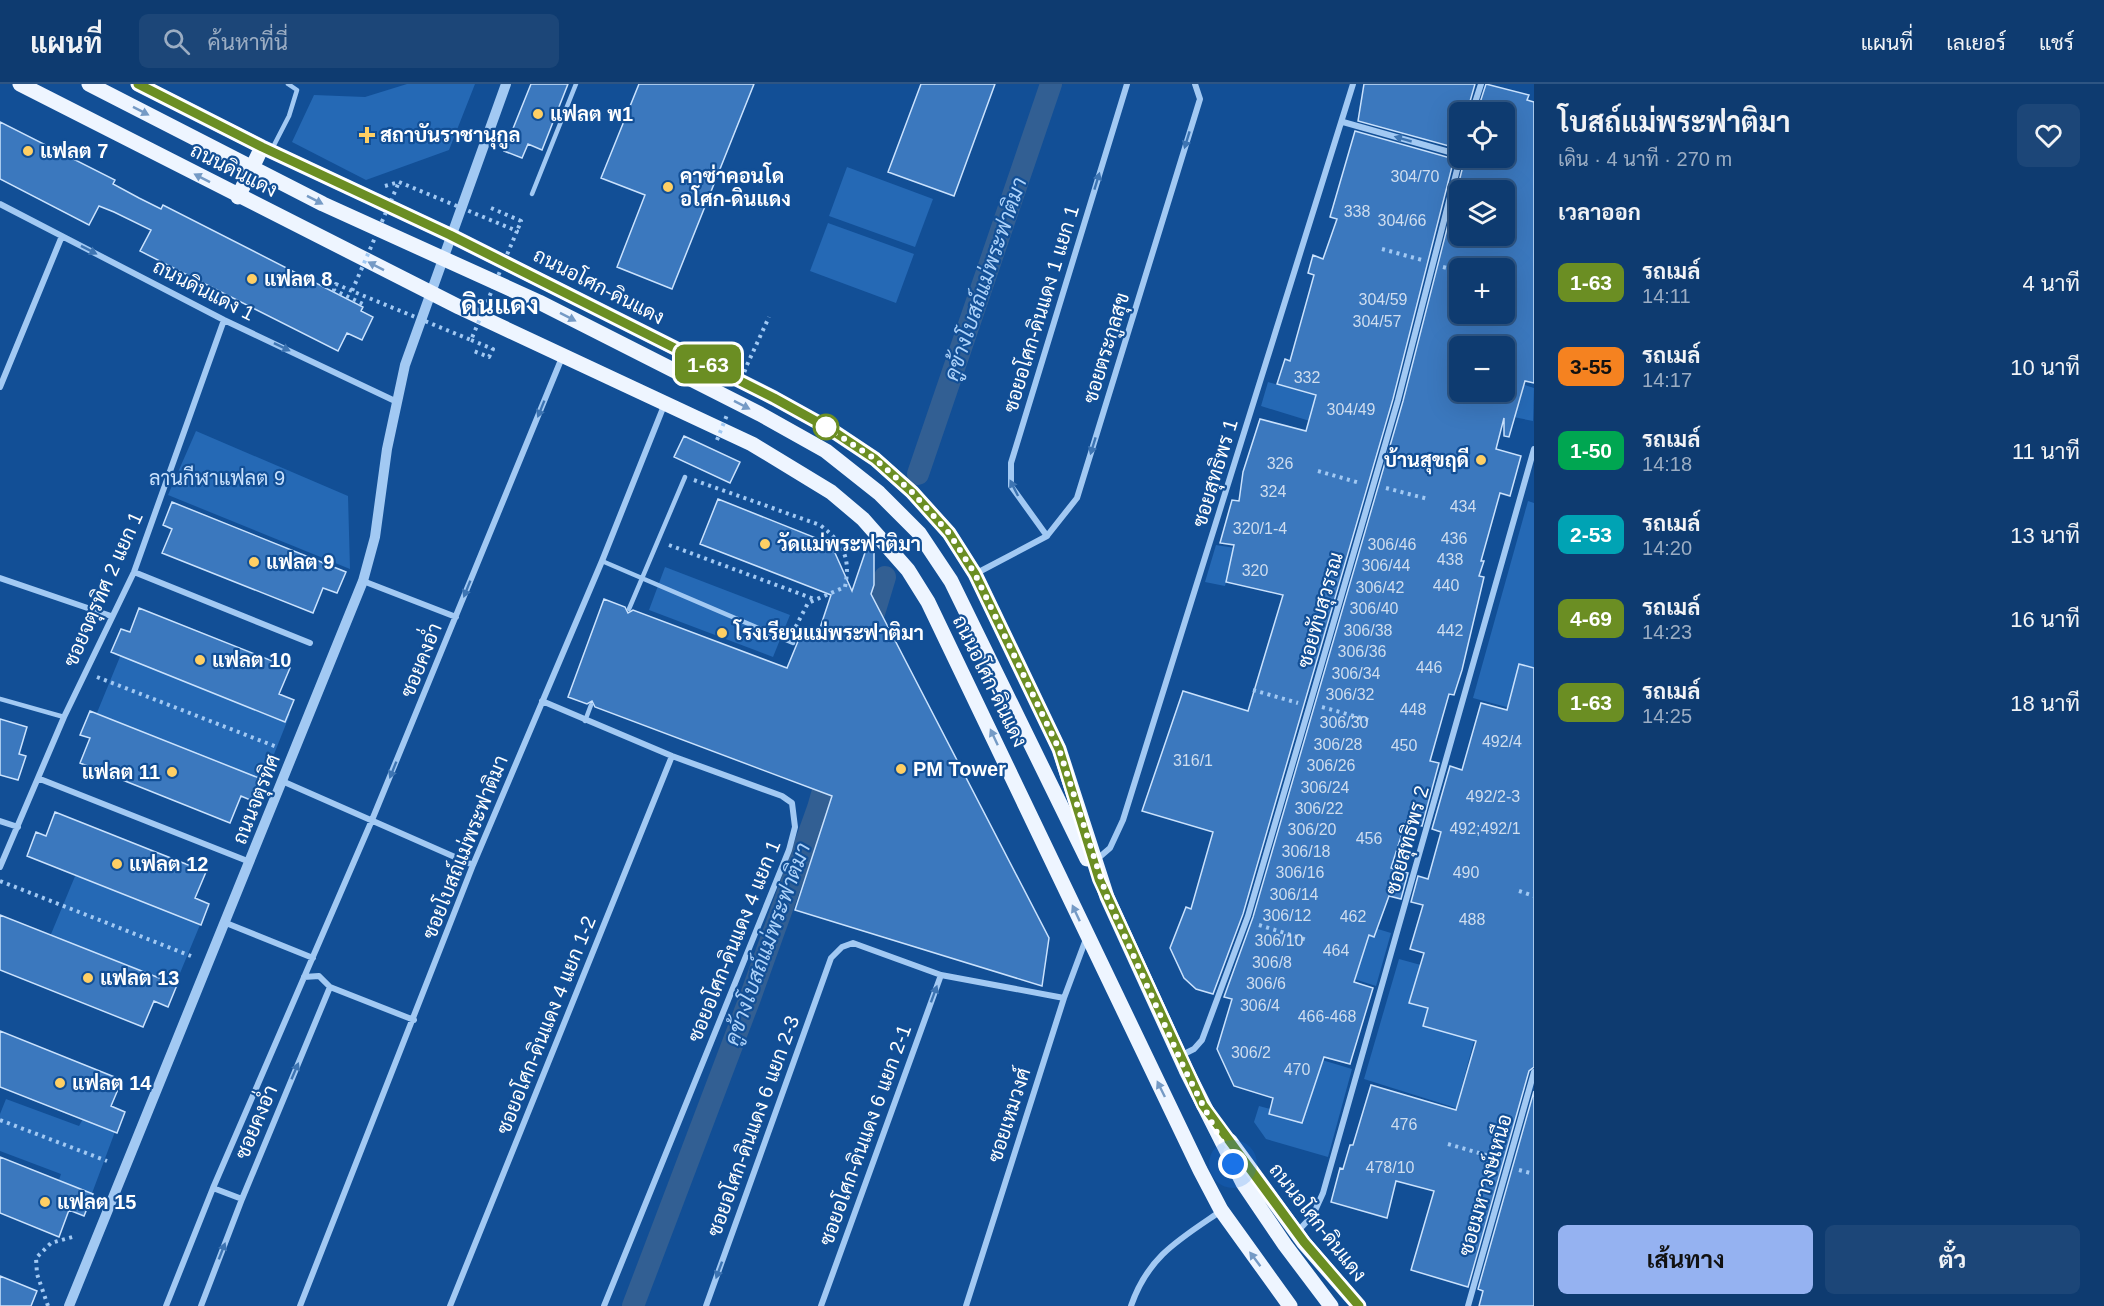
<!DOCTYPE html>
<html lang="th">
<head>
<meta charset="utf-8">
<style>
	:root { --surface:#0e3b70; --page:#1c4678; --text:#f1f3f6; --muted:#9badc3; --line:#2e5583; --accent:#95b2f1 }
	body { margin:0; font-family:Helvetica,Sarabun,sans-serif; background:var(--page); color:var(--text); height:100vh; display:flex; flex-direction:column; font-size:22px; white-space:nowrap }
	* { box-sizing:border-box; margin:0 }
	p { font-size:20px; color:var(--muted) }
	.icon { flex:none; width:33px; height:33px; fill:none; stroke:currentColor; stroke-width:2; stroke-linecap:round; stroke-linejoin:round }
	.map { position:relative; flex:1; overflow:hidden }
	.sheet { display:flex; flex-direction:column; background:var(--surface); width:570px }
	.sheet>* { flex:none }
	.badge { padding:0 12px; border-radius:9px; font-size:21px; line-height:39px }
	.fabs { position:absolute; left:1449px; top:18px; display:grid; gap:12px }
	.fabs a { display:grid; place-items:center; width:66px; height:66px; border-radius:9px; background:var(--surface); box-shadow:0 6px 24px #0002,0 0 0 2px var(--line); font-size:30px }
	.you { position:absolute; width:30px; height:30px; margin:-15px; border:4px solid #fff; border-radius:50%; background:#1a73e8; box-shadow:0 0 0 9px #1a73e833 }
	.map>.badge { position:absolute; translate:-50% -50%; box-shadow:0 0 0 3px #fff }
	h2 { padding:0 24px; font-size:22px; line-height:54px }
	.round { display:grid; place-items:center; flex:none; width:63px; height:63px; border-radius:9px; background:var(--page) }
	.overview { display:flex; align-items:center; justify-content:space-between; height:102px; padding:0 24px }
	h1 { font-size:28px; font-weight:700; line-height:45px }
	.primary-button { display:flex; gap:12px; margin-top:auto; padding:12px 24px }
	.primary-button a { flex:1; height:69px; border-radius:9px; background:var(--accent); color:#111; font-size:24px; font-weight:700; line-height:69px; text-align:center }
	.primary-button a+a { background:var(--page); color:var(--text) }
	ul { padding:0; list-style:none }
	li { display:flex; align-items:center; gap:18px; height:84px; padding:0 24px }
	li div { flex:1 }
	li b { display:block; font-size:22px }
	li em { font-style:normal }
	li .badge { min-width:66px; font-weight:700; text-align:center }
	header { display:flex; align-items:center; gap:36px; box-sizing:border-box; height:84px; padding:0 30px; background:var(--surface); border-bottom:2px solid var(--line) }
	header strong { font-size:28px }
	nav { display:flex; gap:33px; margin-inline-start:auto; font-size:21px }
	.search { width:420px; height:54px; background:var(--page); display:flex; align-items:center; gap:15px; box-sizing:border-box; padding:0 21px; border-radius:9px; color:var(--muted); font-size:22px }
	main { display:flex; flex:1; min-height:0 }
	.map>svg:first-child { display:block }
	.green { fill:#2569b5 }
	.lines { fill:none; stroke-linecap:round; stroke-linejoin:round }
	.canal { stroke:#325f93; stroke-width:22 }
	.building { fill:#3b78be; stroke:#cae2fd; stroke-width:1.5; fill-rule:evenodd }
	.path { stroke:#a2c9f3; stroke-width:4; stroke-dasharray:3 4.5; stroke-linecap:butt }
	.service { stroke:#a2c9f3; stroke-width:4.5 }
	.minor { stroke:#a2c9f3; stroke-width:6 }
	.tertiary { stroke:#a2c9f3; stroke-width:10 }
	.primary { stroke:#eef5ff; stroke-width:15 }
	.path-bridge { stroke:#a2c9f3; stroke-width:4; stroke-dasharray:3 4.5; stroke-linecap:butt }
	.primary-bridge { stroke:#eef5ff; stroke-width:15 }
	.oneway { fill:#759ac5 }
	.oneway2 { fill:#3d74b2 }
	.line-casing { stroke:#fff; stroke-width:14 }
	.line { stroke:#6b8e23; stroke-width:9 }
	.walk { stroke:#fff; stroke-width:6; stroke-dasharray:0 10.8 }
	.poi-dot { fill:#ffcf64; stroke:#124f96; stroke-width:2 }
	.stop-dot { fill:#fff; stroke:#6b8e23; stroke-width:3 }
	.labels { text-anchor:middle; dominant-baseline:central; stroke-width:4.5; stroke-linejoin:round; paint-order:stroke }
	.number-label { font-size:16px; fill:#ceddef }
	.poi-label { font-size:20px; font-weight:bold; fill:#fff; stroke:#124f96; text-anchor:start }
	.street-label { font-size:20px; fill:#fff; stroke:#124f96 }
	.park-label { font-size:20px; fill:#cae2fd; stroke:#124f96 }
	.water-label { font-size:21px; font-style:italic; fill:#aed3fa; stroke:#124f96 }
	.district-label { font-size:26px; font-weight:bold; fill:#fff; stroke:#124f96 }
</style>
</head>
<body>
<header>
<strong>แผนที่</strong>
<div class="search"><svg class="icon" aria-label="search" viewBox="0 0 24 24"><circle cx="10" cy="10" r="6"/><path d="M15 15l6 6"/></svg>ค้นหาที่นี่</div>
<nav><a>แผนที่</a><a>เลเยอร์</a><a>แชร์</a></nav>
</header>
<main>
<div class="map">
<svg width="1534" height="1222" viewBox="0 0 1534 1222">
	<rect width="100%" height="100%" fill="#124f96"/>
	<!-- green -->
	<path class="green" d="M407,0H475L449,66L366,96L292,58L314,11L365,13Z
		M847,83L933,115L915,163L829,132Z
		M828,139L914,170L896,219L810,187Z
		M1506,295L1534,304L1533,337L1499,330Z
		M1268,298L1320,313L1313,338L1261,322Z
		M196,347L348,412L350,485L168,411Z
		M1528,417L1534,419V587L1514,625L1473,614Z
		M1216,461L1235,464L1225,502L1205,498Z
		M665,483L790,531L773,573L649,526Z
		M124,563L290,630L261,703L94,636Z
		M78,785L202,836L173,906L49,855Z
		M1368,842L1391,849L1376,902L1351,894Z
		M1399,875L1439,886L1475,953L1456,1024L1364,995Z
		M1322,976L1352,985L1328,1073L1266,1055L1254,1038L1259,1022L1300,1033L1310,1017Z
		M6,1015L79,1042L84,1033L116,1045L91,1112L58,1099L61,1090L0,1067V1030Z"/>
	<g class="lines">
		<!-- canal -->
		<path class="canal" d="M918,390L1051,0
			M868,549L885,493
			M633,1222L750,914L818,724L831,679"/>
	</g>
	<!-- building -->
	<path class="building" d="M531,0H568L542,66L528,60L522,74L504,67Z
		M639,0H754L672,205L617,183L645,111L601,94Z
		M921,0H995L954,112L888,88Z
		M1364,0H1475L1467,28H1460V65L1358,37Z
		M1486,0L1529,11L1527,16L1534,18V299L1525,297L1509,353L1504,352V334L1496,365L1521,372L1510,412L1500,409L1481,477H1484L1479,492L1484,493L1462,586L1454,611L1449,610L1430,677L1439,679L1422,742L1406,737L1391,784L1408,789L1401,815L1389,812L1374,853L1369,851L1354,898L1373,904L1350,980L1324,973L1302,1039L1269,1030L1273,1014L1234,1002L1217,965L1232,915L1224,913L1253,833L1403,317L1465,74H1504V28H1477ZM1460,106H1504V152H1460ZM1460,184H1504V230H1460ZM1460,259L1471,262H1504V308H1460Z
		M0,38L115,96L113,100L139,114L161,125L163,121L363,223L361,227L373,233L362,256L347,249L338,267L140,167L151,146L114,128L99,122L89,141L0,95Z
		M1355,47L1454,75L1393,315L1243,830L1213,910L1196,905L1184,894L1170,864L1186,823L1191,825L1213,748L1142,727L1183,607L1248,627L1283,511L1226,498L1234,461L1220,459L1232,416L1239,417L1243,388L1260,335L1306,347L1316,311L1277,300L1285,275L1290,277L1314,191L1308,189L1313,171L1323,175L1337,135L1330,133Z
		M684,352L740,378L730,399L674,373Z
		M718,415L831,460L852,507L869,457L874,462V501L871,510L1049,854L1042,902L795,826L832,712L595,623L592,617L587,620L568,613L604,515L625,523L628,529L633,526L787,584L801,550L816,556L831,511L700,460Z
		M172,418L346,488L337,509L323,504L313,529L162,469L172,445L163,441Z
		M139,524L290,584L279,610L294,616L285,638L111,568L121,545L130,548Z
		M1519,580L1534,584V983L1529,987L1468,1203L1411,1186L1434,1107L1396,1097L1387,1134L1331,1118L1340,1084L1343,1085L1350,1061H1353L1371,1001L1456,1026L1476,957L1423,942L1428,924L1409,919L1424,869L1410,865L1423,821L1411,818L1418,792L1428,795L1441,748L1432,745L1450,682L1462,686L1481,619L1507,626Z
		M90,627L264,696L255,718L241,712L230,739L80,679L90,654L80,651Z
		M0,635L27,643L19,670L26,672L18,696L0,691Z
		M55,728L206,788L195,814L209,820L201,841L27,772L36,748L46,752Z
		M0,831L177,901L168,923L154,917L143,943L0,886Z
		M0,947L122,996L111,1022L125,1028L117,1049L0,1003Z
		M1534,1007V1222H1479L1483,1207L1478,1205Z
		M0,1073L93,1110L84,1132L69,1126L59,1153L0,1129Z
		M0,1192L37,1207L31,1222H0Z"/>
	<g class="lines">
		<!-- path -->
		<path class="path" d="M385,102L399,98
			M491,124L521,137L517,147
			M1382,165L1422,176
			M1443,183L1460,187
			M352,207L336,200L334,206L365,221
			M471,256L493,265L489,273L471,266
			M747,281L769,233
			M1318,387L1360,399
			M694,396L820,441C843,459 851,473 845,503L808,519L794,546
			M1386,404L1428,415
			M669,461L814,515
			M97,593L277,663
			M1253,606L1298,619
			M1322,623L1372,637
			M0,797L191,872
			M1519,807L1534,812
			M1259,841L1307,856
			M0,1036L107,1077
			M1448,1060L1496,1074
			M1519,1086L1534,1090
			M48,1222L37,1190L36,1174L51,1159L76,1152"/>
		<!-- service -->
		<path class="service" d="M272,65L289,32L297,6L288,0
			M532,110L576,0
			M602,477L793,559
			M629,525L685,393
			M0,615L64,633
			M585,637L591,621"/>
		<!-- minor -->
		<path class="minor" d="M1472,28L1481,0
			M1343,38L1460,71
			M0,120L224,236L395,317
			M0,303L62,152
			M1047,452L1011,402V379L1127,0
			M134,488L310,559
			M975,490L1047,452L1077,414L1200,15L1195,0
			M0,494L111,532
			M363,497L456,533
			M542,617L672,672L782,712L792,719L795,743L789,766L604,1222
			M40,695L250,778
			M282,697L473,781
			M0,737L18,743
			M1095,777L1110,764L1123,736L1353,0
			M0,783L64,633L134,488L224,236
			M226,839L313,874
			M330,903L414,936
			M1180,972L1194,965L1202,956L1248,832L1310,620L1398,316L1460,74
			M213,1104L242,1115
			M1297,1148L1313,1131L1323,1109L1534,365
			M166,1222L213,1104L372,736L563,271
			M201,1222L242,1115L330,903L319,892L304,893
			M300,1222L473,781L602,477L665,319
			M450,1222L672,672
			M706,1222L831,874L842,863L853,859L941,891L1064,914
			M821,1222L941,891
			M966,1222L1064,914L1086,855
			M1131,1222C1148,1172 1180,1155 1221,1127
			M1468,1222L1534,988"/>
		<!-- tertiary -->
		<path class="tertiary" d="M69,1222L363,497L375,453L387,365L405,281L506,0"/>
		<!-- primary -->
		<path class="primary" d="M20,0L459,223L752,360L831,408L863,435L908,486L928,518L1200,1086L1221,1126L1290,1222
			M138,0L262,63L450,151L774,314L830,345L875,375L912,408L949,449L975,490L1059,665L1107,813L1186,986L1243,1099L1285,1161L1331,1222
			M238,113L262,63
			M1230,1057L1304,1159L1359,1222"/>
		<!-- path-bridge -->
		<path class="path-bridge" d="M399,98L517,147L471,256L352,207Z
			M739,302L747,281
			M717,356L727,331"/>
		<!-- primary-bridge -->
		<path class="primary-bridge" d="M89,0L323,120L539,218L760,330L826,367L879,409L919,449L951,497L1087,775"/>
	</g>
	<!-- one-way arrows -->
	<defs><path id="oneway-solid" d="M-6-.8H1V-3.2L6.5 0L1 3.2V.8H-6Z" transform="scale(1.5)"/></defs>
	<g class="oneway">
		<use href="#oneway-solid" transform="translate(141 27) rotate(27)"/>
		<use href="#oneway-solid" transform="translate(202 94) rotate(-153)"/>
		<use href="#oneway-solid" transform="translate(315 116) rotate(27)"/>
		<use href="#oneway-solid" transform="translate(376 182) rotate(-153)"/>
		<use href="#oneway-solid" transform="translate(568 233) rotate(27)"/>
		<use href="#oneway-solid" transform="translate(742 321) rotate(27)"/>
		<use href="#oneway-solid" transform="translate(994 653) rotate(-115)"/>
		<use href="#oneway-solid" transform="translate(1076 829) rotate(-115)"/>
		<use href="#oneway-solid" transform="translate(1161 1005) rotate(-116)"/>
		<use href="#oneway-solid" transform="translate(1255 1175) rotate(-127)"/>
	</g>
	<g class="oneway2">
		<use href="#oneway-solid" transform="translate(1403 55) rotate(-164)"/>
		<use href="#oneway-solid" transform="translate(1187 56) rotate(107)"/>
		<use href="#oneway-solid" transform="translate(1097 97) rotate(-73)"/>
		<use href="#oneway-solid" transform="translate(89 166) rotate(27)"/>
		<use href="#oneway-solid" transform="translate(282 263) rotate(26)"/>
		<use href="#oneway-solid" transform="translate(541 325) rotate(112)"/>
		<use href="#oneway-solid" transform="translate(1093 362) rotate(107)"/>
		<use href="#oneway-solid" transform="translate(1014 404) rotate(-117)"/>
		<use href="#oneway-solid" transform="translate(467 505) rotate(112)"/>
		<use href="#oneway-solid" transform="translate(393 686) rotate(112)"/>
		<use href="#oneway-solid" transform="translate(934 910) rotate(-70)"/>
		<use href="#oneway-solid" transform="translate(295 987) rotate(-67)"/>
		<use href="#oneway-solid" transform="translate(222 1167) rotate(-69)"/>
		<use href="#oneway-solid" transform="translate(719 1186) rotate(110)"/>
	</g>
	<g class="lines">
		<defs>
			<path id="line" d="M138,0L262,63L450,151L774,314L830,345L875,375L912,408L949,449L975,490L1059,665L1099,795L1203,1021L1304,1158L1359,1222"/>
		</defs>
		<!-- line casing -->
		<use href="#line" class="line-casing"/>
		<!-- line -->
		<use href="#line" class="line"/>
		<!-- walk -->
		<path class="walk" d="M826,343L875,375L912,408L949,449L975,490L1059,665L1107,813L1185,986L1233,1080"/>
	</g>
	<!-- markers -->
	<g class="poi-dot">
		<circle cx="538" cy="30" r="6"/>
		<path d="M364 42h6v6h6v6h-6v6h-6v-6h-6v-6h6z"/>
		<circle cx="28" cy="67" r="6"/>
		<circle cx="668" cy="103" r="6"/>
		<circle cx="252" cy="195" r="6"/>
		<circle cx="1481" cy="376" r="6"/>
		<circle cx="765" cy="460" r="6"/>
		<circle cx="254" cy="478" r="6"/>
		<circle cx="722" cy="549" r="6"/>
		<circle cx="200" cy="576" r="6"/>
		<circle cx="901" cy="685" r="6"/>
		<circle cx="172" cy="688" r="6"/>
		<circle cx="117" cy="780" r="6"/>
		<circle cx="88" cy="894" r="6"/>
		<circle cx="60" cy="999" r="6"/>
		<circle cx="45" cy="1118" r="6"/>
	</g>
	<circle class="stop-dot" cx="826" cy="343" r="12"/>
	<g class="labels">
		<!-- number labels -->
		<g class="number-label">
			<text x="1415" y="92">304/70</text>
			<text x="1357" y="127">338</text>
			<text x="1402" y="136">304/66</text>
			<text x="1383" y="215">304/59</text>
			<text x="1377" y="237">304/57</text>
			<text x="1307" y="293">332</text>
			<text x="1351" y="325">304/49</text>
			<text x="1280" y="379">326</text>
			<text x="1273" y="407">324</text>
			<text x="1463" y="422">434</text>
			<text x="1260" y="444">320/1-4</text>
			<text x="1454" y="454">436</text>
			<text x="1392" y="460">306/46</text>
			<text x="1450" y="475">438</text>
			<text x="1386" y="481">306/44</text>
			<text x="1255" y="486">320</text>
			<text x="1446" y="501">440</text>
			<text x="1380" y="503">306/42</text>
			<text x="1374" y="524">306/40</text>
			<text x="1368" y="546">306/38</text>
			<text x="1450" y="546">442</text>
			<text x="1362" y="567">306/36</text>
			<text x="1429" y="583">446</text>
			<text x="1356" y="589">306/34</text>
			<text x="1350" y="610">306/32</text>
			<text x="1413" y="625">448</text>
			<text x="1344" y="638">306/30</text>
			<text x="1502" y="657">492/4</text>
			<text x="1338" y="660">306/28</text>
			<text x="1404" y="661">450</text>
			<text x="1193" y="676">316/1</text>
			<text x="1331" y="681">306/26</text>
			<text x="1325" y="703">306/24</text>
			<text x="1493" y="712">492/2-3</text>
			<text x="1319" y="724">306/22</text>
			<text x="1485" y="744">492;492/1</text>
			<text x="1312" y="745">306/20</text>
			<text x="1369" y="754">456</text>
			<text x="1306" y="767">306/18</text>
			<text x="1300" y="788">306/16</text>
			<text x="1466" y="788">490</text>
			<text x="1294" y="810">306/14</text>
			<text x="1287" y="831">306/12</text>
			<text x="1353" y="832">462</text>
			<text x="1472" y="835">488</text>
			<text x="1279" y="856">306/10</text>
			<text x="1336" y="866">464</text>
			<text x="1272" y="878">306/8</text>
			<text x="1266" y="899">306/6</text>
			<text x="1260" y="921">306/4</text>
			<text x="1327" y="932">466-468</text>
			<text x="1251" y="968">306/2</text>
			<text x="1297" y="985">470</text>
			<text x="1404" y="1040">476</text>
			<text x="1390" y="1083">478/10</text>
		</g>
		<!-- poi labels -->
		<g class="poi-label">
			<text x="550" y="30">แฟลต พ1</text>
			<text x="380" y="51">สถาบันราชานุกูล</text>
			<text x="40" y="67">แฟลต 7</text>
			<text x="680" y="92">คาซ่าคอนโด<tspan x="680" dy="23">อโศก-ดินแดง</tspan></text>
			<text x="264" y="195">แฟลต 8</text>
			<text x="1469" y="376" text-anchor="end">บ้านสุขฤดี</text>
			<text x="777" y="460">วัดแม่พระฟาติมา</text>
			<text x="266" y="478">แฟลต 9</text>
			<text x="734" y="549">โรงเรียนแม่พระฟาติมา</text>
			<text x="212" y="576">แฟลต 10</text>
			<text x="913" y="685">PM Tower</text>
			<text x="160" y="688" text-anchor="end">แฟลต 11</text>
			<text x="129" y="780">แฟลต 12</text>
			<text x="100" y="894">แฟลต 13</text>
			<text x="72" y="999">แฟลต 14</text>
			<text x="57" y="1118">แฟลต 15</text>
		</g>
		<!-- street labels -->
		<g class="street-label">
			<text transform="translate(234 86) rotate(27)">ถนนดินแดง</text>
			<text transform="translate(599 202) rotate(27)">ถนนอโศก-ดินแดง</text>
			<text transform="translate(204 206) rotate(27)">ถนนดินแดง 1</text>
			<text transform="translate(1041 225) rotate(-73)">ซอยอโศก-ดินแดง 1 แยก 1</text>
			<text transform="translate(1106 264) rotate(-73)">ซอยตระกูลสุข</text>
			<text transform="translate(1215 389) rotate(-73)">ซอยสุทธิพร 1</text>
			<text transform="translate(103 505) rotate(-66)">ซอยจตุรทิศ 2 แยก 1</text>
			<text transform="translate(1320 526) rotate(-74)">ซอยทับสุวรรณ</text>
			<text transform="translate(421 576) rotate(-68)">ซอยคงอ่ำ</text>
			<text transform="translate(990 597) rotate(64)">ถนนอโศก-ดินแดง</text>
			<text transform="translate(256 715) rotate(-68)">ถนนจตุรทิศ</text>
			<text transform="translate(1407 756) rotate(-74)">ซอยสุทธิพร 2</text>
			<text transform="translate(465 763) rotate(-68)">ซอยโบสถ์แม่พระฟาติมา</text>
			<text transform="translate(734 857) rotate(-68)">ซอยอโศก-ดินแดง 4 แยก 1</text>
			<text transform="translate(546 941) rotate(-68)">ซอยอโศก-ดินแดง 4 แยก 1-2</text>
			<text transform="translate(1009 1031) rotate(-72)">ซอยเหมวงศ์</text>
			<text transform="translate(256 1038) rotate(-67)">ซอยคงอ่ำ</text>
			<text transform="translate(753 1042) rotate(-70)">ซอยอโศก-ดินแดง 6 แยก 2-3</text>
			<text transform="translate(865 1051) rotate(-70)">ซอยอโศก-ดินแดง 6 แยก 2-1</text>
			<text transform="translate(1485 1101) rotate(-74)">ซอยมหาวงษ์เหนือ</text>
			<text transform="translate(1318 1138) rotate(52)">ถนนอโศก-ดินแดง</text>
		</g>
		<!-- park labels -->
		<g class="park-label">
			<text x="217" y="394">ลานกีฬาแฟลต 9</text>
		</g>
		<!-- water labels -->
		<g class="water-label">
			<text transform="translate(985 195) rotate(-71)">คูข้างโบสถ์แม่พระฟาติมา</text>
			<text transform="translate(767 860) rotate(-70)">คูข้างโบสถ์แม่พระฟาติมา</text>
		</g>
		<!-- district labels -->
		<g class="district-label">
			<text x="500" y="221">ดินแดง</text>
		</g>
	</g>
</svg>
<div class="fabs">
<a><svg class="icon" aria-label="locate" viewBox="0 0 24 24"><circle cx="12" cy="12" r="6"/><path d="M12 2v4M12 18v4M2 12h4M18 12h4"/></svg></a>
<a><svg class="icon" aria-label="layers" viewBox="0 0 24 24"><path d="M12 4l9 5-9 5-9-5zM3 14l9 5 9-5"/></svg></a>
<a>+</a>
<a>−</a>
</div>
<div class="you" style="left:1233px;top:1080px"></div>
<b class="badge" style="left:708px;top:280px;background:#6b8e23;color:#fff">1-63</b>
</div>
<section class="sheet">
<div class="overview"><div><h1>โบสถ์แม่พระฟาติมา</h1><p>เดิน · 4 นาที · 270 m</p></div><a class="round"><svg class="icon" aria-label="heart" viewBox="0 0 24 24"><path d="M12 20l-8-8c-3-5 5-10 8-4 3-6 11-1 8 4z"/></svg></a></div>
<h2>เวลาออก</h2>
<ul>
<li><span class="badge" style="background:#6b8e23;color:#fff">1-63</span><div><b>รถเมล์</b><p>14:11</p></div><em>4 นาที</em></li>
<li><span class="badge" style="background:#f58220;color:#111">3-55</span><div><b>รถเมล์</b><p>14:17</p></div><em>10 นาที</em></li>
<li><span class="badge" style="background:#00a651;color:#fff">1-50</span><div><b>รถเมล์</b><p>14:18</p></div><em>11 นาที</em></li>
<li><span class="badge" style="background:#00a3b4;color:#fff">2-53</span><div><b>รถเมล์</b><p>14:20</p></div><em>13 นาที</em></li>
<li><span class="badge" style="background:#6b8e23;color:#fff">4-69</span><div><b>รถเมล์</b><p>14:23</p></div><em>16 นาที</em></li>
<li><span class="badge" style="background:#6b8e23;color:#fff">1-63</span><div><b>รถเมล์</b><p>14:25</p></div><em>18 นาที</em></li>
</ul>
<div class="primary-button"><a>เส้นทาง</a><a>ตั๋ว</a></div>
</section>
</main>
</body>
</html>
